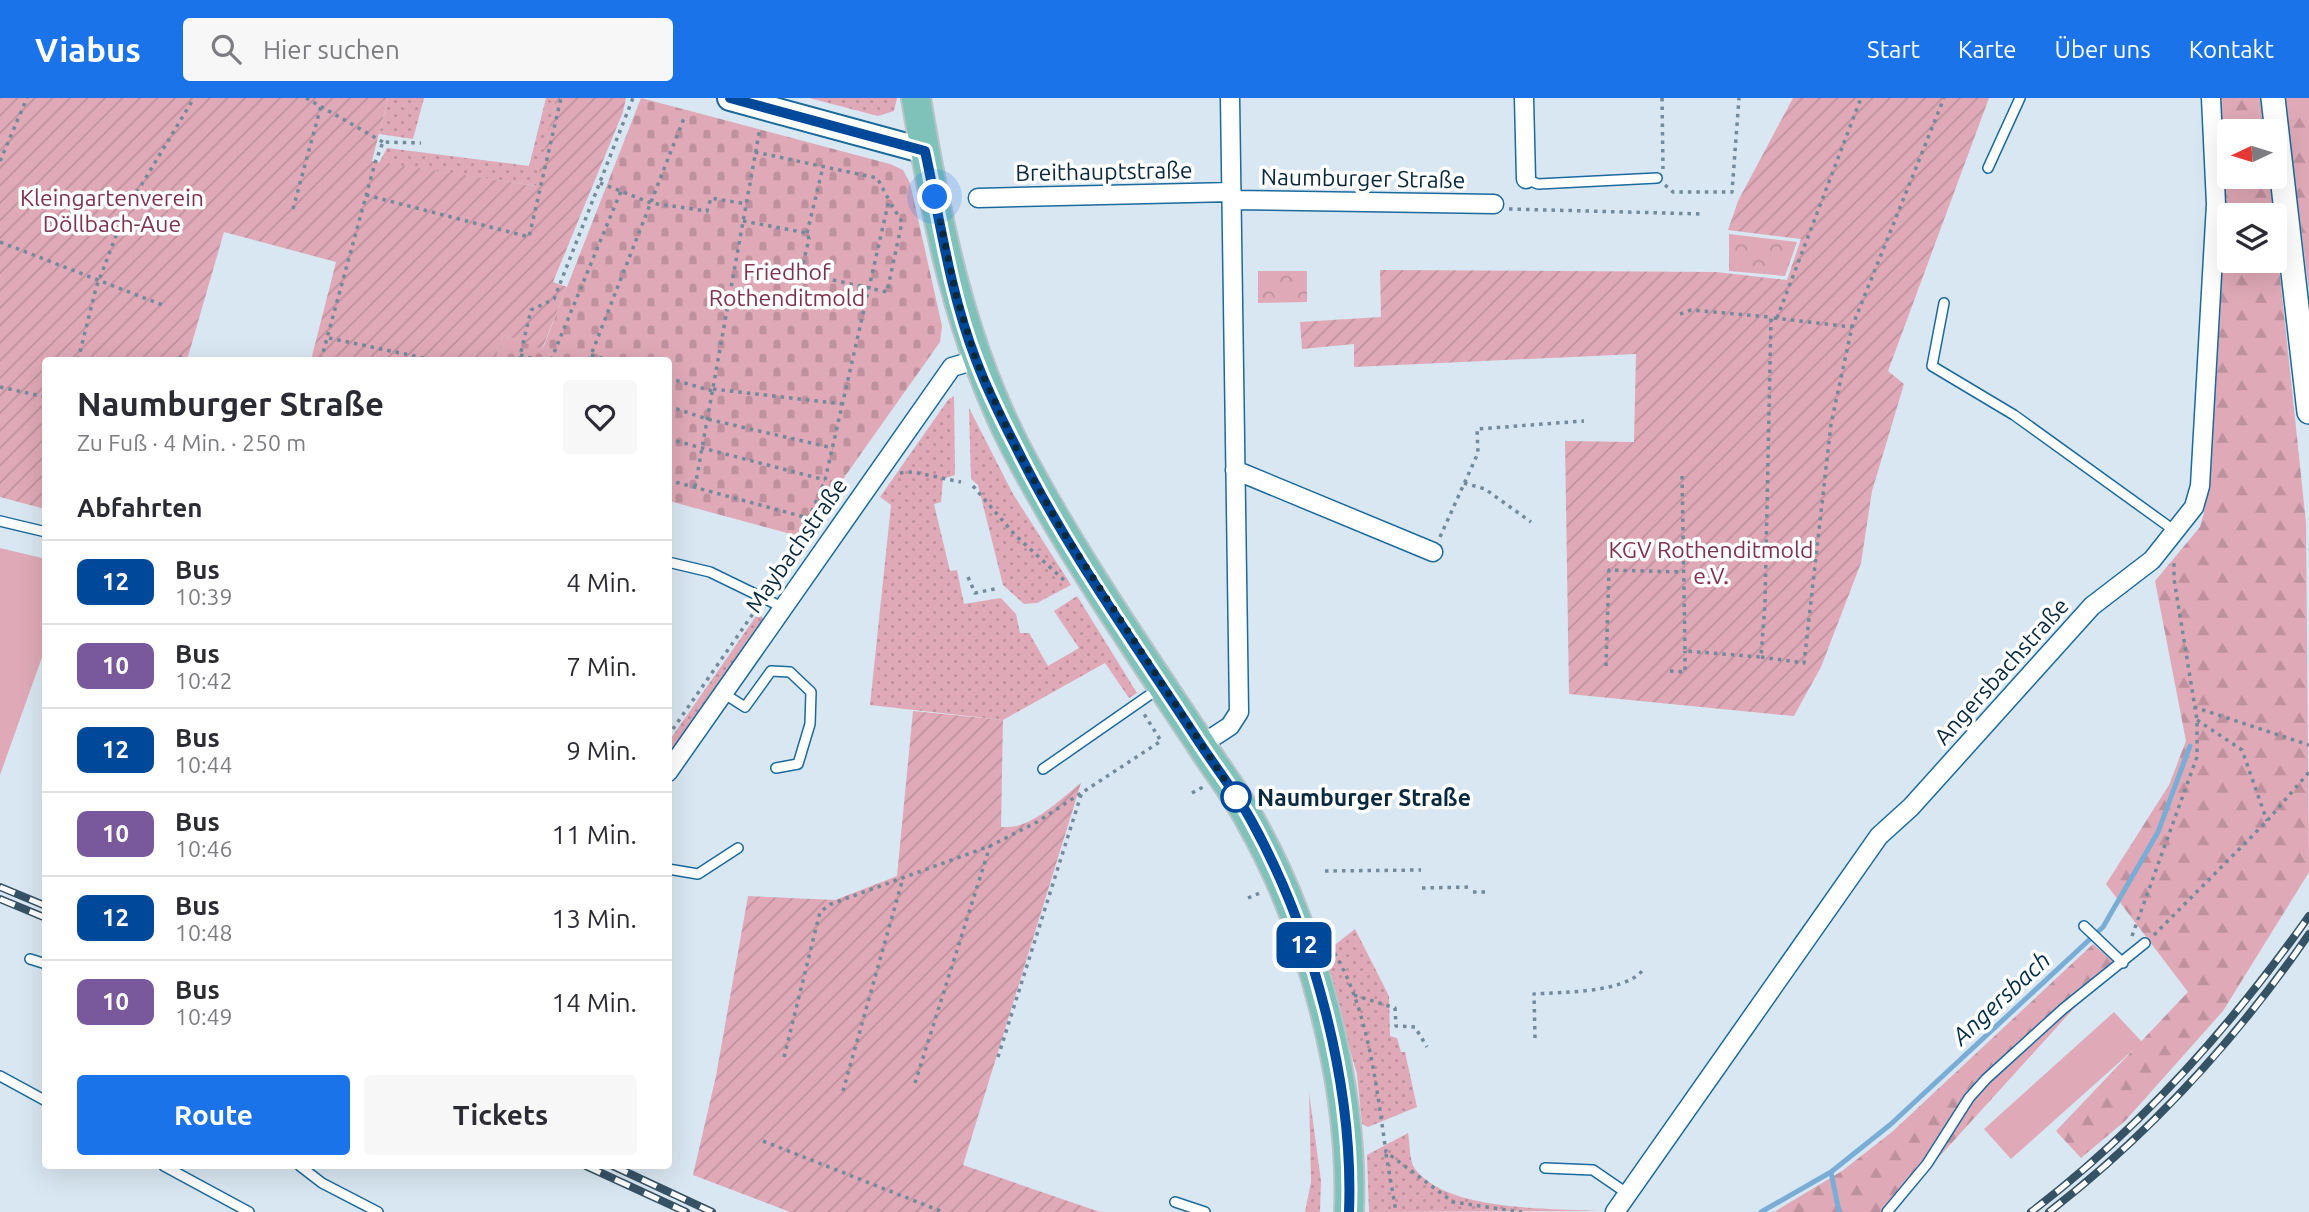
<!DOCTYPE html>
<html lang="de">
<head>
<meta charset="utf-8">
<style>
	:root { --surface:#fff; --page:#f7f7f7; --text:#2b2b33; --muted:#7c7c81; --line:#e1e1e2; --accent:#1a73e8 }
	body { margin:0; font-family:Ubuntu,sans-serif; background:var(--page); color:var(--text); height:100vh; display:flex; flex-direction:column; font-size:26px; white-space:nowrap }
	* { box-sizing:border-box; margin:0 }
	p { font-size:23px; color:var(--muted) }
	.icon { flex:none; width:38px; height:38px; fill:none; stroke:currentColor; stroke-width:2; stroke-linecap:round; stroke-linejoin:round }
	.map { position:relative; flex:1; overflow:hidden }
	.details { position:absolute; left:42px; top:259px; width:630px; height:812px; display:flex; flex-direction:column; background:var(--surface); border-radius:7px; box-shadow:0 7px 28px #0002 }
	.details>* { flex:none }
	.badge { padding:0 14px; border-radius:10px; font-size:24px; line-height:46px }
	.needle { width:46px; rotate:266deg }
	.fabs { position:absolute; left:2217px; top:21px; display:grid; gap:14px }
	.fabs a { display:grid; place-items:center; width:70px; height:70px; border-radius:7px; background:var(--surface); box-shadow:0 7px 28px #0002; font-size:35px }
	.you { position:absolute; width:35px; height:35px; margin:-18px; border:5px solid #fff; border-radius:50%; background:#1a73e8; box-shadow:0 0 0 10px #1a73e833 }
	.map>.badge { position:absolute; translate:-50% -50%; box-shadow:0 0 0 4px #fff }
	h2 { padding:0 35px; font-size:26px; line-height:63px }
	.round { display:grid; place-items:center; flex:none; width:74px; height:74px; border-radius:7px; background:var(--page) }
	.headline { display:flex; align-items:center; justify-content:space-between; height:119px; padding:0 35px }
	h1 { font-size:33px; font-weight:700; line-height:52px }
	.button { display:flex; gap:14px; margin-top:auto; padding:14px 35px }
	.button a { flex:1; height:80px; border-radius:7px; background:var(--accent); color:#fff; font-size:28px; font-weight:700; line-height:80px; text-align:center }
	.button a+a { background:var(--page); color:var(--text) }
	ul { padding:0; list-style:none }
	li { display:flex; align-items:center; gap:21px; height:84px; padding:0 35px; border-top:2px solid var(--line) }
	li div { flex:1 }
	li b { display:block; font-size:26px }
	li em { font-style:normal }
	li .badge { min-width:77px; font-weight:700; text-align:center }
	header { display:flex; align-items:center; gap:42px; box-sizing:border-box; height:98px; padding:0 35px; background:var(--accent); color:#fff }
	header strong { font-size:33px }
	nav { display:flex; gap:38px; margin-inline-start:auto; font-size:24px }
	.search { width:490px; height:63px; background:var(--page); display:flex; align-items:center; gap:18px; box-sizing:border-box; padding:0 24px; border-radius:7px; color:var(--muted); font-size:26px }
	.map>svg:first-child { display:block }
	.grass { fill:url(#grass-dots) }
	.forest { fill:url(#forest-firs) }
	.cemetery { fill:url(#cemetery-stones) }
	.park { fill:url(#park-crowns) }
	.garden { fill:url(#garden-furrows) }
	.pitch { fill:#e0a9b7 }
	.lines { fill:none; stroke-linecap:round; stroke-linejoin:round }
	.stream { stroke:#79add5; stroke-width:5 }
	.service-casing { stroke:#1a6a9c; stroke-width:12 }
	.minor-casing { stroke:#1a6a9c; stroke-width:21 }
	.tertiary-casing { stroke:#1a6a9c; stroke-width:26 }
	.secondary-casing { stroke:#1a6a9c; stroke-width:28 }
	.primary-casing { stroke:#bac3c9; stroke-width:32 }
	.path { stroke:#738a9a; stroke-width:3.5; stroke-dasharray:3.5 5; stroke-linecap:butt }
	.service { stroke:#fff; stroke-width:9 }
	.minor { stroke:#fff; stroke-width:18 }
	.tertiary { stroke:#fff; stroke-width:23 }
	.secondary { stroke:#fff; stroke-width:24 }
	.primary { stroke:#7ec2b9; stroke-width:28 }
	.rail-casing { stroke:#365265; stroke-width:8 }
	.rail { stroke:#fff; stroke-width:5; stroke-dasharray:16; stroke-linecap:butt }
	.line-casing { stroke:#fff; stroke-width:16 }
	.line { stroke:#00489a; stroke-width:10 }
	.walk { stroke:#09293e; stroke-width:7; stroke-dasharray:0 12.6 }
	.stop-dot { fill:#fff; stroke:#00489a; stroke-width:3.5 }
	.labels { text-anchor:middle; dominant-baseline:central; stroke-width:7; stroke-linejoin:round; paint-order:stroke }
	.street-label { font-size:23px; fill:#09293e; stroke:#fff }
	.park-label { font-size:23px; fill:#80324c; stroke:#fff }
	.stop-label { font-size:23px; font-weight:bold; fill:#09293e; stroke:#fff; text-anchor:start }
	.water-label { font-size:24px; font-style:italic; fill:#022e48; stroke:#fff }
</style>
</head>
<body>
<header>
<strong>Viabus</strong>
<div class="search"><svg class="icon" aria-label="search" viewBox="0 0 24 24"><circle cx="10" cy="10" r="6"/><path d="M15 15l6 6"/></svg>Hier suchen</div>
<nav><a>Start</a><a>Karte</a><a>Über uns</a><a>Kontakt</a></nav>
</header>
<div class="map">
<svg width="2309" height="1114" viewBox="0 0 2309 1114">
	<defs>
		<pattern id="grass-dots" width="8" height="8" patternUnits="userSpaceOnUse" patternTransform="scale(1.75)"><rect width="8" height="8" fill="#e0a9b7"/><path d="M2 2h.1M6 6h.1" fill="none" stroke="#bf919e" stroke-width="1.8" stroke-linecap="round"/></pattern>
		<pattern id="forest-firs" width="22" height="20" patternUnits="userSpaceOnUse" patternTransform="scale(1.75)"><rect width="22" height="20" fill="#e0a9b7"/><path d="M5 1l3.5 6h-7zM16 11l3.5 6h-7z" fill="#bf919e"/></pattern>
		<pattern id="cemetery-stones" width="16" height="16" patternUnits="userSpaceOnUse" patternTransform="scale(1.75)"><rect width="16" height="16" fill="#e0a9b7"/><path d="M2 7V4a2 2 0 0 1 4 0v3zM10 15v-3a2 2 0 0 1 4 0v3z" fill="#bf919e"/></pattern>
		<pattern id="park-crowns" width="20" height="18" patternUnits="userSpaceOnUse" patternTransform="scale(1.75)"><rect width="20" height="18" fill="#e0a9b7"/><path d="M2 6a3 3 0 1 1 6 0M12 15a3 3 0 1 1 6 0" fill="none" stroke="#bf919e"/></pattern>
		<pattern id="garden-furrows" width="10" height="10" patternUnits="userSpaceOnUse" patternTransform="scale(1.75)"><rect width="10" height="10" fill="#e0a9b7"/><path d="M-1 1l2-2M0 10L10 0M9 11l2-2" fill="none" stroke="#bf919e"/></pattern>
	</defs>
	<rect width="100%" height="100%" fill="#d9e7f2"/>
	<!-- grass -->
	<path class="grass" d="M388,0H424L413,41L379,36Z
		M546,0H556L537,88L379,65L387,50L529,68Z
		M809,0H897L894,13L878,18Z
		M954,298L955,377L943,381L941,404L934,406L950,473L957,472L964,506L1001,500L1016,516L1020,535H1029L1048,568L1079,550L1054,513L1077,498L1137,595L1129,600L1105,565L1003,622L870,607L891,407L880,399L948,302Z
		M969,310L1013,396L1071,487L1037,505L1024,506L1003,487L978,387L971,381Z
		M759,514L765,524L756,530L669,656V643Z
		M1355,831L1389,898L1390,938L1397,940L1401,954H1405L1417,1009L1368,1029L1362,1026L1357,976L1322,857Z
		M1309,994L1321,1083L1320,1114H1305L1311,1084Z
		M1408,1035C1410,1045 1409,1063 1415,1071C1448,1114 1550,1110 1600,1113L1369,1114L1367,1057Z"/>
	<!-- forest -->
	<path class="forest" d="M2218,0H2260L2265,33H2230V79H2270L2274,117H2230V163H2275V130L2306,425L2309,774L2223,913L2125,1023L2081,1060L2056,1033L2188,894L2106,786L2169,687L2186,643L2155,483L2200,429L2204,415L2221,105Z
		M2284,0H2309V192L2287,23Z
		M2093,846L2115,865L1938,1060L1880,1114H1774L1842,1073L1893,1033Z"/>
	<!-- cemetery -->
	<path class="cemetery" d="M641,0L890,66L903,72L910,85L942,228L940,244L802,439L669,403L668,262H496L503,237L543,250Z"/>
	<!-- park -->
	<path class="park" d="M1729,136L1797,144L1785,178L1729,173Z
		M1258,173H1307V204L1258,205Z"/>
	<!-- garden -->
	<path class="garden" d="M0,0H388L372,63L536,88L556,0H626L623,14L553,184L567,189L542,251L503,237L496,262H311L336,164L224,134L187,262H46L45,411L0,399Z
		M1793,0H1989L1888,273L1904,286L1872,393L1861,465L1821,569L1794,618L1569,596L1565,343L1634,344L1636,256L1354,269V246L1302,251L1300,224L1381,219L1380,172L1716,174L1787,182L1801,141L1728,132L1738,103Z
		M913,613L1003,622L1001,729C1030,733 1060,701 1081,685L963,1067L1100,1114H790L693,1077L716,978L748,798L835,802L897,778Z"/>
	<!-- pitch -->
	<path class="pitch" d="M0,450L46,461L45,551L0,677Z
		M2114,914L2142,944L2011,1061L1984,1031Z"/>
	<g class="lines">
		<!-- stream -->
		<path class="stream" d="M1831,1074L1839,1114
			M1761,1114L1831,1074L1891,1026L2103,829L2158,734L2190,648"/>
		<defs>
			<path id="service" d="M1988,70L2020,0
				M1526,81L1538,86L1657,80
				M1944,205L1932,268L2014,317L2175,433
				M0,423L46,434
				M668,464L710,474L782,509
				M723,595L745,609L771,573L790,574L811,594L810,626L798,666L776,670
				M1043,671L1158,591
				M668,771L698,776L738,750
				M2084,828L2123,865
				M30,861L46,866
				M0,978L46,1003
				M164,1068L249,1114
				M300,1068L322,1085L378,1114
				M1545,1070L1593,1072L1628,1096
				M1175,1104L1205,1114
				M1887,1114L1927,1066L1969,1000L1986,981L2063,911L2145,845"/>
			<path id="minor" d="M1524,0L1526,81
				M978,100L1232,94
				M1232,102L1494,106
				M1235,372L1433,454
				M1201,647L1230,628L1239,614L1230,0
				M668,674L952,269L976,262
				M1615,1114L1879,738L1911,709L2092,508L2152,462L2194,409L2200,388L2216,106L2211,0"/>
			<path id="tertiary" d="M2273,0L2309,314"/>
			<path id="secondary" d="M730,0L925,53"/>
			<path id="primary" d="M916,0C936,121 960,241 1016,350C1070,453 1136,549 1200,645C1216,671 1236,695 1250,722C1312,831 1354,989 1349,1114"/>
		</defs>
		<!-- service casing -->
		<use href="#service" class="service-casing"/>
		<!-- minor casing -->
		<use href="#minor" class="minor-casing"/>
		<!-- tertiary casing -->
		<use href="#tertiary" class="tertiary-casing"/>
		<!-- secondary casing -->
		<use href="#secondary" class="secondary-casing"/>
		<!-- primary casing -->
		<use href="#primary" class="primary-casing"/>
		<!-- path -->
		<path class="path" d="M306,0L383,44
			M1662,0L1663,71
			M755,54L877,80L889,102L825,382L809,420L822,424
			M0,63L27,0
			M600,85L651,105L707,113L711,100L746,106
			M1665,87L1673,94H1732L1739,0
			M366,97L529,139L561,0
			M293,111L321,8
			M1509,111L1703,116
			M743,123L807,135L809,141L802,170L806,176L887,194L902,124L890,104
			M807,135L823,69
			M0,144L165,208
			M1680,216L1691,212L1771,219L1765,505L1761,559L1685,553L1682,375
			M1774,220L1852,229
			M1777,220L1861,0
			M329,240L433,262
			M520,257L538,262
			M591,257L609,262
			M78,262L96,190L125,114L194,0
			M180,262L181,259L190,262
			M321,262L375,65L383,44L421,45
			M519,262L531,212L554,201L633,0
			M551,262L621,93
			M589,262L684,20
			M668,280L712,293
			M0,289L46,299
			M713,291L843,306
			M668,308L707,321L833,350
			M668,341L825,382
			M900,375L913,374L961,384
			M668,382L808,420
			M1464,385L1485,391L1531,424
			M973,388L1015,437L1064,482
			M695,389L760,30
			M1440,439L1478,355L1477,331L1584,323
			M968,479L975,495L999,490
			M1761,559L1804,565L1831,326L1852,229L1944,0
			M1606,568L1609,472L1683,474
			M1670,573L1685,574V553
			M2194,609L2309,647
			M2197,622L2242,652L2267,723
			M668,638L757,510
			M1192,695L1203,689
			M1325,773L1421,772
			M1422,790L1472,789
			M1473,794H1487
			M1248,800L1262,794
			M2154,837L2267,723L2309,674
			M2132,838L2197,659V622L2174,481V464
			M1330,848C1368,906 1376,986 1386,1054L1453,1104L1522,1114
			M1354,897L1395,910L1396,928L1415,929L1427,949
			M1535,940L1534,896C1562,894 1623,895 1642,873
			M784,959L820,814L831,806L990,748L1037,724L1161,643L1144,616
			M998,959L1082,694
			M915,985L990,748
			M843,993L903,780
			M763,1043L943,1114
			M1386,1056L1396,1114"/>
		<!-- service -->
		<use href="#service" class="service"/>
		<!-- minor -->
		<use href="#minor" class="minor"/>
		<!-- tertiary -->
		<use href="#tertiary" class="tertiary"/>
		<!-- secondary -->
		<use href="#secondary" class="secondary"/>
		<!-- primary -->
		<use href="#primary" class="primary"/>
		<defs>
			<path id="rail" d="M0,789L46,808
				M0,801L46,820
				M586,1068L686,1114
				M613,1068L712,1114
				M2031,1114C2140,1031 2230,930 2309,818
				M2049,1114C2152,1034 2235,943 2309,836"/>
		</defs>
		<!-- rail casing -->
		<use href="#rail" class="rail-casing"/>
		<!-- rail -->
		<use href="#rail" class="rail"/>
	</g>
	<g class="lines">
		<defs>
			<path id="line" d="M730,0L925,53C940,122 950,195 976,262C987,291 1001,320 1015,347C1066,451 1136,547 1199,644C1216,670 1236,695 1251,722C1313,834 1354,986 1349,1114"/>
		</defs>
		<!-- line casing -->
		<use href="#line" class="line-casing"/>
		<!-- line -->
		<use href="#line" class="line"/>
		<!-- walk -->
		<path class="walk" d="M935,99L956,197L976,262L1015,348L1060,429L1236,699"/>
	</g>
	<!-- markers -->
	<circle class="stop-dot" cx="1236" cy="699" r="14"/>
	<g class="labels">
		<!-- street labels -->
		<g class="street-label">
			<text transform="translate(1104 73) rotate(-1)">Breithauptstraße</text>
			<text transform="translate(1363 80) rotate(1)">Naumburger Straße</text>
			<text transform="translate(796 447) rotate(-55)">Maybachstraße</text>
			<text transform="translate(2001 573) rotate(-48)">Angersbachstraße</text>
		</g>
		<!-- park labels -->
		<g class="park-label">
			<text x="112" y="99">Kleingartenverein<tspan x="112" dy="26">Döllbach-Aue</tspan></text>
			<text x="787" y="173">Friedhof<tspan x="787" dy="26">Rothenditmold</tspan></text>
			<text x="1711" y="451">KGV Rothenditmold<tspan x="1711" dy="26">e.V.</tspan></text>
		</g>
		<!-- stop labels -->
		<g class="stop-label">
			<text x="1257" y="699">Naumburger Straße</text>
		</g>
		<!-- water labels -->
		<g class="water-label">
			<text transform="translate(2001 900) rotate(-43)">Angersbach</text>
		</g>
	</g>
</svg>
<div class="fabs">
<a><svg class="needle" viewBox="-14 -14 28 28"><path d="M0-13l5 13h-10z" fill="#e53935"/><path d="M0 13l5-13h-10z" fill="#7c7c81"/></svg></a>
<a><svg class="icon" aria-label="layers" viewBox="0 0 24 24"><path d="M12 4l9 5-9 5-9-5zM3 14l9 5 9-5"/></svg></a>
</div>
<div class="you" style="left:935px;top:99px"></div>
<b class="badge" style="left:1304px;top:847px;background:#00489a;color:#fff">12</b>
<section class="details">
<div class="headline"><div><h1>Naumburger Straße</h1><p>Zu Fuß · 4 Min. · 250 m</p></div><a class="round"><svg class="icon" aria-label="heart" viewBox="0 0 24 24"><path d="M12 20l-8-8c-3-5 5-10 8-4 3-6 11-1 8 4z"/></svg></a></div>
<h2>Abfahrten</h2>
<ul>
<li><span class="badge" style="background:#00489a;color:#fff">12</span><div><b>Bus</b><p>10:39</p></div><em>4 Min.</em></li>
<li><span class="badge" style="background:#79589c;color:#fff">10</span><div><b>Bus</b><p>10:42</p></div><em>7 Min.</em></li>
<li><span class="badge" style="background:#00489a;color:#fff">12</span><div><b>Bus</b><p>10:44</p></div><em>9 Min.</em></li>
<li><span class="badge" style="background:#79589c;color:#fff">10</span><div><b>Bus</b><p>10:46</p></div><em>11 Min.</em></li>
<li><span class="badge" style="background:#00489a;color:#fff">12</span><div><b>Bus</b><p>10:48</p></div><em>13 Min.</em></li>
<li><span class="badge" style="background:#79589c;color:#fff">10</span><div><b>Bus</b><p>10:49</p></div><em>14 Min.</em></li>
</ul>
<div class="button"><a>Route</a><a>Tickets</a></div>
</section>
</div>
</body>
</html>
